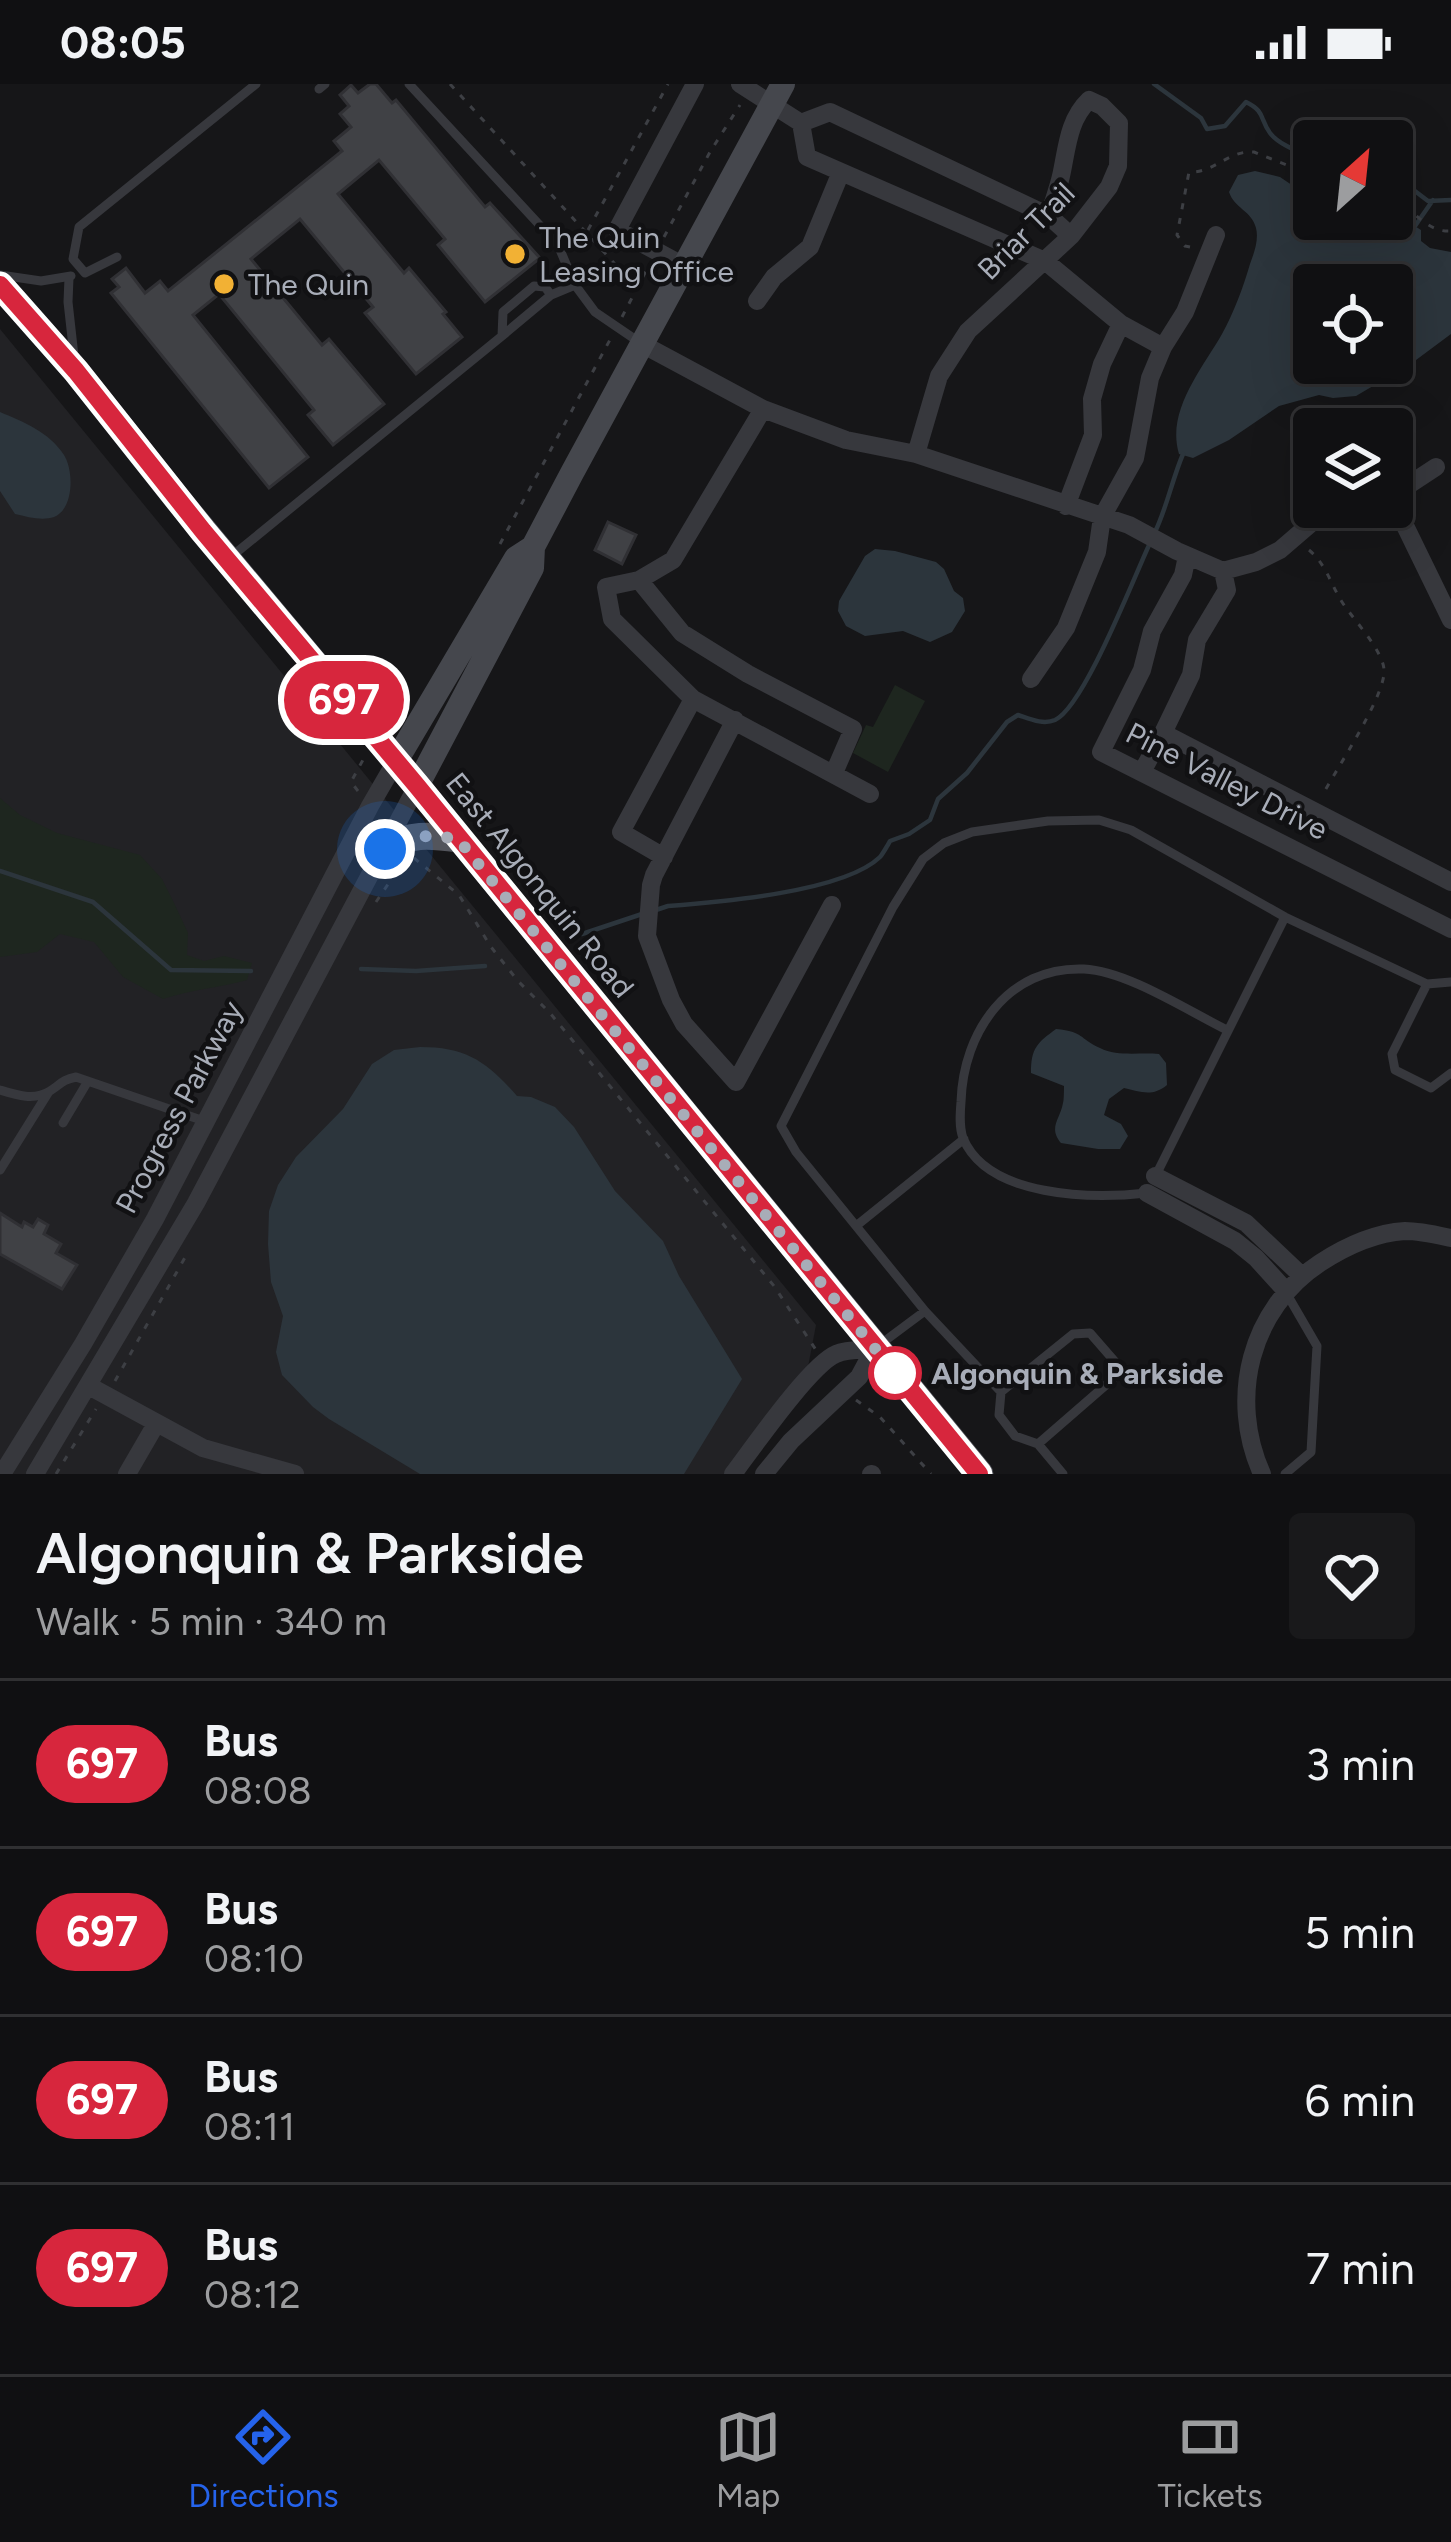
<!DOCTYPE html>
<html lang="en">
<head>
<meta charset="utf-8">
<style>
	:root { --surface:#101012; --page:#19191b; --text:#f1f3f6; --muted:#9c9d9f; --line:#303032; --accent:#2563eb }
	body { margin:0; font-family:Figtree,sans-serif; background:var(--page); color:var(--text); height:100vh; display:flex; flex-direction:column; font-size:45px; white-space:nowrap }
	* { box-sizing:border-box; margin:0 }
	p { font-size:39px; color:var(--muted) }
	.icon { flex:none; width:66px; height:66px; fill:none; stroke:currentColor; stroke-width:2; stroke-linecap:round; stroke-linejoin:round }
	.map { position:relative; height:1390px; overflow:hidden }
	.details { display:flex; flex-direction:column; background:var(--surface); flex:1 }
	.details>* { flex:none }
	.badge { padding:0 24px; border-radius:39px; font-size:42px; line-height:78px }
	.needle { width:78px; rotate:27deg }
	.tools { position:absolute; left:1293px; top:36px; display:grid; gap:24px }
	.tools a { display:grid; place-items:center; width:120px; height:120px; border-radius:12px; background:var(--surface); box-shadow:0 12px 48px #0002,0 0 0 3px var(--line); font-size:60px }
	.you { position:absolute; width:60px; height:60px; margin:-30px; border:9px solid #fff; border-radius:50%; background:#1a73e8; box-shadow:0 0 0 18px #1a73e833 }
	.map>.badge { position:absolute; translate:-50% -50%; box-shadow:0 0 0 6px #fff }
	.round { display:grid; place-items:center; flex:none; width:126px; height:126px; border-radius:12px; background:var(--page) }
	.headline { display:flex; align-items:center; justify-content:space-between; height:204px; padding:0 36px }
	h1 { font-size:57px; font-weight:600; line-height:90px }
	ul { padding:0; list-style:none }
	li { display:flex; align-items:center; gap:36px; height:168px; padding:0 36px; border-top:3px solid var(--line) }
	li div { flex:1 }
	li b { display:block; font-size:45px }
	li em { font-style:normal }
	li .badge { min-width:132px; font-weight:700; text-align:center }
	.status { display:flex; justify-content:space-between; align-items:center; height:84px; padding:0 60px; background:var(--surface); direction:ltr }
	.status svg { height:33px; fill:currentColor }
	.dock { display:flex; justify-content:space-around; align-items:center; height:168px; border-top:3px solid var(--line); background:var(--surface); font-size:33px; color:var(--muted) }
	.dock a { display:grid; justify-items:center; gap:6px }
	.dock .selected { color:var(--accent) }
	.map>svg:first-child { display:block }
	.built { fill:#222225 }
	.green { fill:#1e261f }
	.water { fill:#2c353c; fill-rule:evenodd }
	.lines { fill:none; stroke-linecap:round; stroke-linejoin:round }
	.stream { stroke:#2c353c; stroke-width:4.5 }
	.building { fill:#404145; stroke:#303034; stroke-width:3 }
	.path { stroke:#3d3f44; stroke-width:3; stroke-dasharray:6 9; stroke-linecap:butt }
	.lane { stroke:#37383d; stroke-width:9 }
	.street { stroke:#37383d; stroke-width:18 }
	.secondary { stroke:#45474d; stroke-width:24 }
	.primary { stroke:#53555c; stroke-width:27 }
	.line-casing { stroke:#fff; stroke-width:27 }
	.line { stroke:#d7263d; stroke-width:18 }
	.walk { stroke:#a8adb8; stroke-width:12; stroke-dasharray:0 21.6 }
	.poi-dot { fill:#f2b134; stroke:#111113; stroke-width:4.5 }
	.stop-dot { fill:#fff; stroke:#d7263d; stroke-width:6 }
	.labels { text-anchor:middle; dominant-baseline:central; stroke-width:9; stroke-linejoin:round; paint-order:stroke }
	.street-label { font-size:30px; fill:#a8adb8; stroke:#111113 }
	.poi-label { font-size:30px; fill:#a8adb8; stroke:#111113; text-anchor:start }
	.stop-label { font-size:30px; font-weight:bold; fill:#a8adb8; stroke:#111113; text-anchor:start }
</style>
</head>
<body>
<div class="status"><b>08:05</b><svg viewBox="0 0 49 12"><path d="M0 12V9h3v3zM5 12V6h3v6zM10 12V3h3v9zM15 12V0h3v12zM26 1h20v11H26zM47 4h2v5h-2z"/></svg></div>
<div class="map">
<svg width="1451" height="1390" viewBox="0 0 1451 1390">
	<rect width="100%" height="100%" fill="#161618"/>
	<!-- built -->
	<path class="built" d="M0,245L816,1241L808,1283L729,1390H0Z"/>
	<!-- green -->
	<path class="green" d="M895,601L925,617L888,688L853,669L866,641L873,643Z
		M0,714L20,731L57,749L140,771L162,795L175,821L188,849L187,871L204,877L224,872L252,879L247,896C218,904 193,905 163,915L123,893L94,858L60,850L37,868L0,873Z"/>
	<!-- water -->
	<path class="water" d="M1255,87L1280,93L1314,116V135H1390C1398,142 1411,138 1421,146V157L1430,164L1451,168V250L1412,279L1356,312L1333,314L1319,311L1279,322L1229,356L1193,374L1179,370C1166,327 1202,285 1222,250C1234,228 1243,204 1250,180C1254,169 1259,156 1256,144C1252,127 1234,124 1229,108L1238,91ZM1392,201V279H1314V201Z
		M0,328C24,338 49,348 64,371C74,387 74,425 54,433C42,437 28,433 15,430L0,407Z
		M875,465L895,467L936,478L944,485L954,507L963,514L965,527L952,548L930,558L903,547L865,552L846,542L838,527L839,517L865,472Z
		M1056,945C1085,948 1078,954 1100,964C1118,973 1140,968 1159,970L1166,979L1167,1001C1153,1013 1140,1008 1124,1004L1109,1015L1104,1031L1121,1040L1128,1052L1120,1065H1098L1061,1059C1048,1043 1060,1036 1063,1019C1064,1017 1064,1003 1064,1002L1031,989C1031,964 1037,959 1056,945Z
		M420,963C467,963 487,978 517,1012L531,1013L555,1023L574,1043L615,1107L663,1157L679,1192L742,1295L684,1390H420L329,1335L313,1323L282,1291L276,1268L283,1232L271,1198L268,1160L269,1127L278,1101L296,1073L343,1025L372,980L394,966Z"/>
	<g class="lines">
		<!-- stream -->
		<path class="stream" d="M1154,0L1201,34L1207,45L1225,42L1246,18C1266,28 1259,34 1270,49C1279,61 1300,68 1314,74
			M1392,101H1407L1428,117L1451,116
			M1415,142L1433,116
			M1155,448C1167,423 1172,396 1183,370
			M0,787L93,818L171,886L251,887
			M656,826L668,822C719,818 844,808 880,773C882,771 889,759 890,757L909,750L930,736L938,715L967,689L1007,638L1018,631C1030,635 1043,641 1055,636C1084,623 1134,493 1150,459
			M582,850L645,829
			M361,885L416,887L485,882"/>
	</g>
	<!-- building -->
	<path class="building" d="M370,0H376L392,19L396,16L485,123L490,119L540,174L485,218L438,161L445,155L379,76L338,110L404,189L409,184L446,228L443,230L462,253L416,290L365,229L373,223L300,135L251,175L322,261L329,255L384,320L333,361L308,331L314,326L219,210L193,231L308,373L269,404L111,209L119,203L112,195L126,184L145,209L160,197L168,207L342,67L334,57L351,43L340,30L349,22L340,11L351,1L358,9Z
		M608,438L636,451L622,480L595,466Z
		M0,1129L22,1143L24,1138L33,1143L38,1135L48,1141L44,1150L61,1160L56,1169L77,1181L62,1205L0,1170Z"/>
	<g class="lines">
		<!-- path -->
		<path class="path" d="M450,0L636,203
			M1392,115C1414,124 1426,149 1451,147
			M588,146L668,0
			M664,153L710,68L740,21
			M1190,163L1185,162L1177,151L1189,88C1215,89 1228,66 1254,68L1314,92
			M622,233L648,183
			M500,460L612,252
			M1309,466C1327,481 1331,502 1344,521C1355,537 1382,566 1384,585C1387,610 1335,687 1322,712
			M385,634L390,624L405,622
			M358,707L351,698L364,674
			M414,774L459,811L491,863L518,897L550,929L774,1202L816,1266
			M376,818L401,781
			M115,1297L187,1170
			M856,1316L880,1333L931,1390
			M56,1390L96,1325"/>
		<!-- lane -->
		<path class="lane" d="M409,0L558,161L575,201L595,228L642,260
			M319,5L325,0
			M117,173L85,189L73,175L79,143L256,0
			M0,191L41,197L71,192
			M69,194L68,218L74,272
			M551,211L545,203L534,202L503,228L502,252L551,211L575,201
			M232,472L502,252
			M1427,900L1392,970L1395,986L1431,1004L1451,989
			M0,1006C16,1011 34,1017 50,1007C61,1000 62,996 76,993L207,1038
			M63,1039L88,997
			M0,1086L48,1009
			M1156,1091L1285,833
			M1148,1106L1147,1109C1093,1115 988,1114 963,1054C959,1043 960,1030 961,1018C963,948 1008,882 1084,885C1127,887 1188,927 1227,946
			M856,1142L964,1055
			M882,1259L925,1227
			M1001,1308L1073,1250L1090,1249L1117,1280L1114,1294L1038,1360
			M1063,1390L1038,1360L1015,1352L999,1331L1001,1308L925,1227L796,1068L781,1042L893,823L923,775L944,759L972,748L1048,737L1099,736L1131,746L1285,833L1427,900L1451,898
			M1285,1390L1311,1368L1317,1262L1288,1212"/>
		<!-- street -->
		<path class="street" d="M740,0L801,39L807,73L1045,177L1121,240L1163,263
			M801,39L830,28L1049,132L1071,152
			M686,183L617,146L695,0
			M757,217L774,193L810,163L841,88
			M642,260L763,325L846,356L916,370L1129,441L1177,467L1223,487
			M916,370L939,292L968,247L1071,152L1109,103L1118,82L1119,39L1102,22L1089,16C1068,36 1067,65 1061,92C1058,105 1053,118 1049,132
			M1392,412L1436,383
			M1392,415L1451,536
			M1066,422L1093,351L1092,315L1102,280L1121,240
			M1187,472L1183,491L1152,547L1142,586L1101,668L1451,845
			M1223,487L1227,506L1197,556L1191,591L1163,649L1451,798
			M1223,487L1256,478L1280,466L1330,423
			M639,496L673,476L763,325
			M1031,595L1066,544L1097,468L1102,433L1135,374L1150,294L1163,263L1185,228L1216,151
			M735,636L654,791L651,801L647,852L671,916L684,940L736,998L832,821
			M1142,688L1163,649
			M834,689L853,645L748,590L682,549L639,496L606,503L612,535L693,615L870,710
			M664,773L621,748L693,615
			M1155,1092L1246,1139L1301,1191
			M1147,1109L1235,1157L1256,1174L1286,1207
			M89,1302L203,1364L295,1390
			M2,1390L83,1260L155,1135L370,722L396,677
			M35,1390L196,1119L417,702
			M127,1390L156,1340
			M733,1390C752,1365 810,1281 836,1270C847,1265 862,1266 874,1265
			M764,1390L791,1357L859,1293L874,1265
			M871,1390H872
			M1262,1390C1228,1314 1250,1225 1320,1179C1346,1162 1374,1149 1405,1147C1420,1147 1437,1151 1451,1154"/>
		<!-- secondary -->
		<path class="secondary" d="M396,677L516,474L533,463
			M417,702L532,484L533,463L572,389L783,0"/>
		<!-- primary -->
		<path class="primary" d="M0,201L76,287L179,417L417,702L980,1390
			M384,765C410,749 429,751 458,755"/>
	</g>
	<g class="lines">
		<defs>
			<path id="line" d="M0,201L76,287L203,447L417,702L979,1390"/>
		</defs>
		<!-- line casing -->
		<use href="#line" class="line-casing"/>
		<!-- line -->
		<use href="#line" class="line"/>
		<!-- walk -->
		<path class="walk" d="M385,765C410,749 429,751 458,755L895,1289"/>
	</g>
	<!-- markers -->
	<g class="poi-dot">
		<circle cx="515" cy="170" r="12"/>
		<circle cx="224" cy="200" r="12"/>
	</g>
	<circle class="stop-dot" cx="895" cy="1289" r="24"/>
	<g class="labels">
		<!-- street labels -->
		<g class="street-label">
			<text transform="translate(1026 147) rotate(-45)">Briar Trail</text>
			<text transform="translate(1227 697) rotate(27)">Pine Valley Drive</text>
			<text transform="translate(540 801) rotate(51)">East Algonquin Road</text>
			<text transform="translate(179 1023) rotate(-62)">Progress Parkway</text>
		</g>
		<!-- poi labels -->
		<g class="poi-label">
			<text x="539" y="153">The Quin<tspan x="539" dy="34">Leasing Office</tspan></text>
			<text x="248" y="200">The Quin</text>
		</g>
		<!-- stop labels -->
		<g class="stop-label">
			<text x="931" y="1289">Algonquin &amp; Parkside</text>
		</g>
	</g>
</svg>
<div class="tools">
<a><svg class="needle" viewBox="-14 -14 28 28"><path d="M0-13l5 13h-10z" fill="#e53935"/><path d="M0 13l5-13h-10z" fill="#9c9d9f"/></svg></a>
<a><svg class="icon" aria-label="locate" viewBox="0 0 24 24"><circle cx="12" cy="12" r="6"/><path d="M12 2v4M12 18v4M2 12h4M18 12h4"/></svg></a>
<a><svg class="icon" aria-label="layers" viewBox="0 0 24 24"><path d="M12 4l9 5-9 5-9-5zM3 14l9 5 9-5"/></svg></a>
</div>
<div class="you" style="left:385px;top:765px"></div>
<b class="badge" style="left:344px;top:616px;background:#d7263d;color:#fff">697</b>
</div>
<section class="details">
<div class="headline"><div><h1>Algonquin &amp; Parkside</h1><p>Walk · 5 min · 340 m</p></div><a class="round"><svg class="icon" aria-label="heart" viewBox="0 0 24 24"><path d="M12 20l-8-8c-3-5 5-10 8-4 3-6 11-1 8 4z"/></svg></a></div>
<ul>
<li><span class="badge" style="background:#d7263d;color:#fff">697</span><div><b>Bus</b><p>08:08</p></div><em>3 min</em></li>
<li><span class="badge" style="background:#d7263d;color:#fff">697</span><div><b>Bus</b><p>08:10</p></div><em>5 min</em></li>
<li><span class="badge" style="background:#d7263d;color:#fff">697</span><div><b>Bus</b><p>08:11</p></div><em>6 min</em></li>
<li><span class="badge" style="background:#d7263d;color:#fff">697</span><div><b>Bus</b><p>08:12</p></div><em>7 min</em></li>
</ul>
</section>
<nav class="dock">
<a class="selected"><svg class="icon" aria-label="directions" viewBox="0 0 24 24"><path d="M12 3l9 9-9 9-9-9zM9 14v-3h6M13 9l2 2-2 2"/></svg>Directions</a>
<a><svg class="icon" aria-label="map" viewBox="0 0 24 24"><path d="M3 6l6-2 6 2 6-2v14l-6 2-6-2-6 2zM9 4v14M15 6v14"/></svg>Map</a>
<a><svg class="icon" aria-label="tickets" viewBox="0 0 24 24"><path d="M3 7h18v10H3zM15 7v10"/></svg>Tickets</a>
</nav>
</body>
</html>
